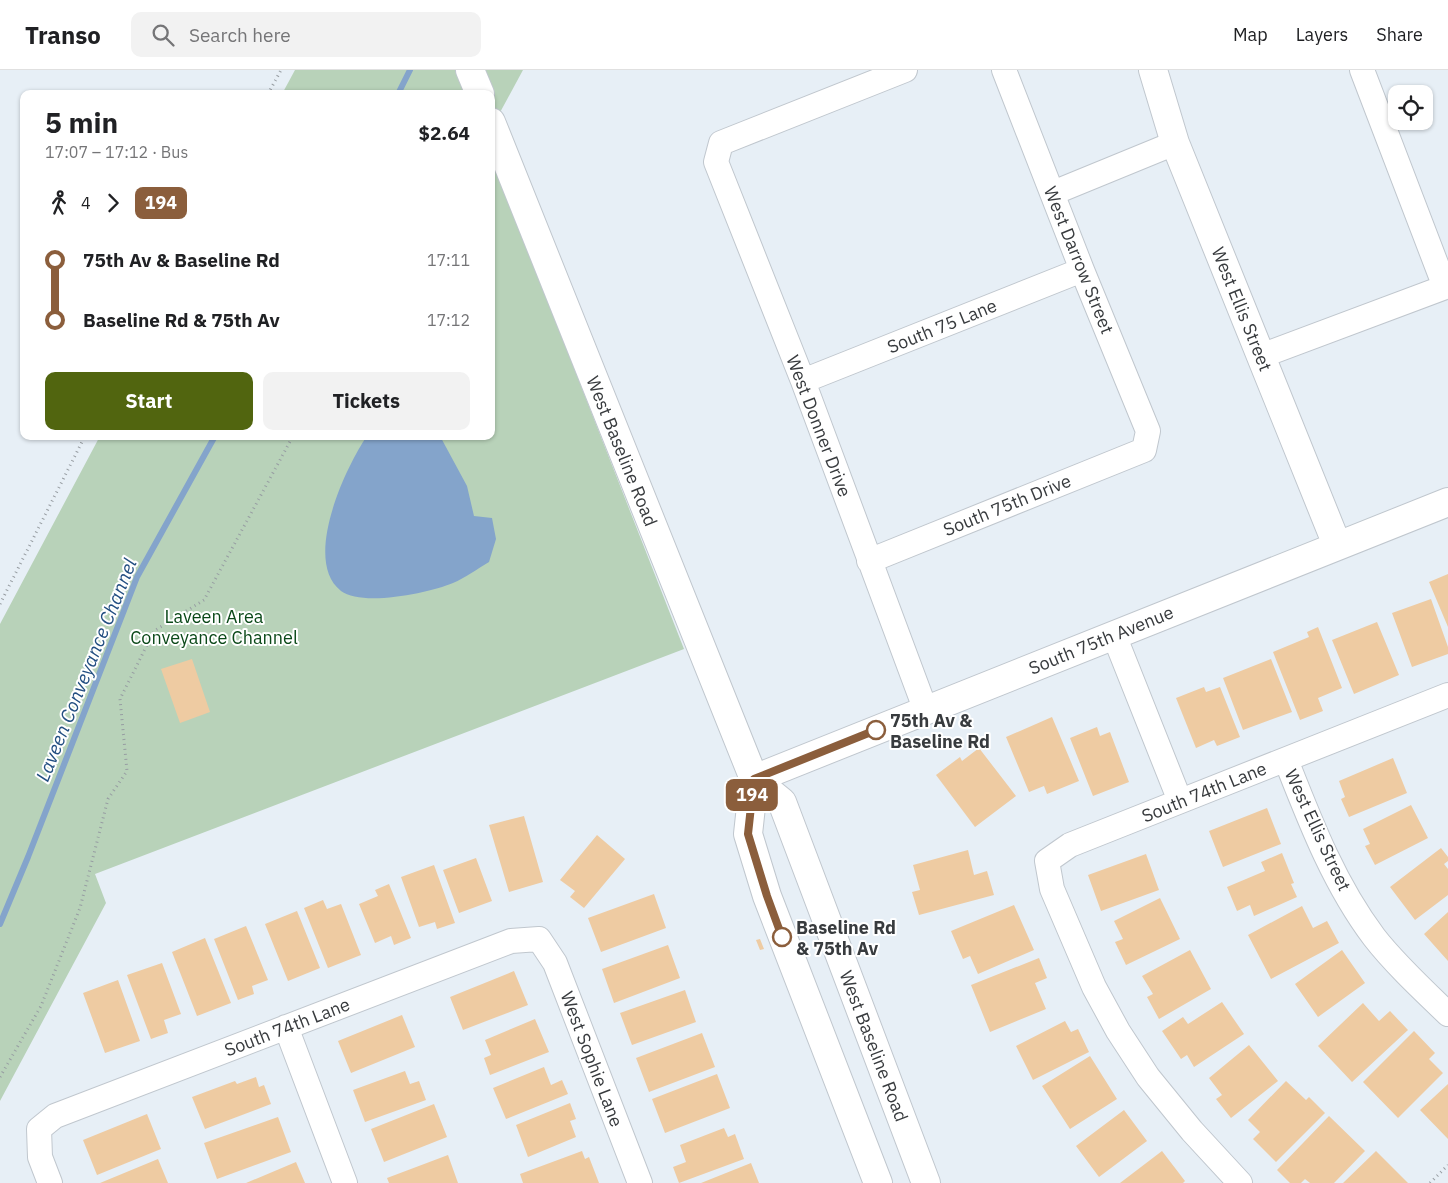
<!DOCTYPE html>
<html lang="en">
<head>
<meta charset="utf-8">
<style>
	:root { --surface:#fff; --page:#f2f2f2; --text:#202124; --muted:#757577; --line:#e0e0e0; --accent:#51650f }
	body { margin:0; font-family:"IBM Plex Sans",sans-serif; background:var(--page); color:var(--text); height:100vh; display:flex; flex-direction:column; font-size:19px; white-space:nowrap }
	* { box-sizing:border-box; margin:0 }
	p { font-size:16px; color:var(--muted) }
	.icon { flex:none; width:28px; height:28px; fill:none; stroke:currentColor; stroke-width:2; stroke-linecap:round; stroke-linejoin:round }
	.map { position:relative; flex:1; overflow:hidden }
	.sheet { position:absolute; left:20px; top:20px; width:475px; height:350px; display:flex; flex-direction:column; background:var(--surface); border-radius:10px; box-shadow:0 1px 4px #0004 }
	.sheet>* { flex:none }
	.badge { padding:0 10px; border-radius:8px; font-size:18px; line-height:32px }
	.buttons { position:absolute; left:1388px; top:15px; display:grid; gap:10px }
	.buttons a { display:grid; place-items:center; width:45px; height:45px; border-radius:10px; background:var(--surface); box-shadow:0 1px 4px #0004; font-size:25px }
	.map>.badge { position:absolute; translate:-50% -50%; box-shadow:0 0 0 2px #fff }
	.legs { display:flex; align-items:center; gap:8px; height:55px; padding:0 25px; font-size:16px }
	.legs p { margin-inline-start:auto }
	.overview { display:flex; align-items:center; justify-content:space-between; height:85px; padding:0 25px }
	h1 { font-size:28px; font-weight:700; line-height:38px }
	.action { display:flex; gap:10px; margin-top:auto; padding:10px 25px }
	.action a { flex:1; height:58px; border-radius:10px; background:var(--accent); color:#fff; font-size:20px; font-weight:700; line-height:58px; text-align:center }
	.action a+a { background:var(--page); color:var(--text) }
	ul { padding:0 25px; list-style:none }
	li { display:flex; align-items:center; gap:18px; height:60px; font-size:19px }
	li i { display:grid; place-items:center; width:8px; height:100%; margin:0 6px; background:currentColor }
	li i::after { content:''; width:12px; height:12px; margin:-6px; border:4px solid; border-radius:50%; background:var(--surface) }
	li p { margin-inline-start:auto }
	li:first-child i { background:linear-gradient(#0000 50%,currentColor 0) }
	li:last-child i { background:linear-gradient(currentColor 50%,#0000 0) }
	header { display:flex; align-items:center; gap:30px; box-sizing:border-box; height:70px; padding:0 25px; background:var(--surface); border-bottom:1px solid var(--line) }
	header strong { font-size:24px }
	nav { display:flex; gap:28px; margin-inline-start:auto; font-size:18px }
	.search { width:350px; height:45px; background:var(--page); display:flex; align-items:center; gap:12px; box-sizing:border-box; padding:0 18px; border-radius:10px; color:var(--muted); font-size:19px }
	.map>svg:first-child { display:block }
	.green { fill:#b8d2b9 }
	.water { fill:#84a4cb }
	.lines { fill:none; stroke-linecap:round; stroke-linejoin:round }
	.stream { stroke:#84a4cb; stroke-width:6 }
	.building { fill:#eecba2 }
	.street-casing { stroke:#c0c7ce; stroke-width:26 }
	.secondary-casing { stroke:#c0c7ce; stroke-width:30 }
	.path { stroke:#979da2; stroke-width:3; stroke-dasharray:1 4; stroke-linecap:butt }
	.street { stroke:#fff; stroke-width:24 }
	.secondary { stroke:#fff; stroke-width:28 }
	.line-1-casing { stroke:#fff; stroke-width:11 }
	.line-1 { stroke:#8b5e3c; stroke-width:8 }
	.stop-1-dot { fill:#fff; stroke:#8b5e3c; stroke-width:2.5 }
	.labels { text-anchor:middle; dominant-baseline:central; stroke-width:4; stroke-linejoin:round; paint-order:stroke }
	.street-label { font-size:18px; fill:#383b3e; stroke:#fff }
	.park-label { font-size:18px; fill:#0a4818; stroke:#fff }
	.stop-label { font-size:18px; font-weight:bold; fill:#383b3e; stroke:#fff; text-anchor:start }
	.water-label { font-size:19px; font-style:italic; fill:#224e81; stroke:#fff }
</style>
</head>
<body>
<header>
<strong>Transo</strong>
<div class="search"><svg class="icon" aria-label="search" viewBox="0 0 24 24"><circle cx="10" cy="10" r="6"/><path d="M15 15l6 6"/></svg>Search here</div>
<nav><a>Map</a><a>Layers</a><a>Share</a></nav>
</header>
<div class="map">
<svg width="1448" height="1113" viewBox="0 0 1448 1113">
	<rect width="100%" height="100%" fill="#e7eff6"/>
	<!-- green -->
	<path class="green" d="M295,0H523L491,59V24H282Z
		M491,86L684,579L95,804L106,833L0,1031V554L100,366H491Z"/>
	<!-- water -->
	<path class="water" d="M367,366H440L467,416L474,446L492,448L496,469L489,492C477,499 465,508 453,513C429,523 362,537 341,521C302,491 345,398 367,366Z"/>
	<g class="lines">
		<!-- stream -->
		<path class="stream" d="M398,24L410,0
			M0,854L28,787L137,507L215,366"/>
	</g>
	<!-- building -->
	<path class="building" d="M1448,504V557L1429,512Z
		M1431,529L1448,577V584L1412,597L1392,543Z
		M1377,552L1399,605L1354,624L1332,570Z
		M1318,557L1342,618L1318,628L1323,641L1300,650L1273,582L1309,567L1307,562Z
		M192,589L210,642L180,653L161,599Z
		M1271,589L1292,642L1243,660L1223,608Z
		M1204,617L1206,622L1220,617L1240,667L1217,676L1214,670L1196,678L1176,628Z
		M1052,647L1079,711L1047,724L1044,716L1029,722L1006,667Z
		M1097,657L1100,666L1110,662L1129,712L1093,726L1070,668Z
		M979,678L1016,726L975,757L936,705L960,687L962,691Z
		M1393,688L1407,723L1349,747L1341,729L1345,727L1339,711Z
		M1411,735L1428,768L1375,795L1365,776L1370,774L1363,759Z
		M1267,738L1281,774L1223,797L1209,761Z
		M524,746L543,812L509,822L489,755Z
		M597,765L625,789L584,838L570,827L575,821L560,810Z
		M1441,778L1448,787V791L1444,794L1448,799V825L1415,850L1390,817Z
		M968,780L974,805L987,801L994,825L919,845L912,822L920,820L913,795Z
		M1282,783L1294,813L1291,814L1297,827L1254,846L1250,835L1237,841L1227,817L1265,801L1261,792Z
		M1146,784L1159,820L1101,841L1088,805Z
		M476,788L492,831L459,843L443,800Z
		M434,795L455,853L437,859L435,852L419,857L401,807Z
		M389,814L411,868L394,875L391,866L375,873L359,834L378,826L375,820Z
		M654,824L666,858L601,882L588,848Z
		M1160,828L1180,869L1126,895L1115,872L1123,869L1114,851Z
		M323,830L327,839L341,834L361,885L328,898L304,838Z
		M1014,835L1034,880L978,904L970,886L963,889L951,861Z
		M1302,836L1313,858L1327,851L1339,873L1271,909L1248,865Z
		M297,841L320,898L288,911L265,854Z
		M1448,842V891L1424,864Z
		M246,856L268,910L252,916L254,924L238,930L214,869Z
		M205,868L231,933L197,946L172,882Z
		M760,869L764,879L760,880L756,870Z
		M668,875L680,908L614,933L602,899Z
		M1190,880L1211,919L1159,949L1147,927L1153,924L1142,906Z
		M1342,880L1365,913L1318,947L1295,914Z
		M1039,888L1047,908L1035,913L1046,939L990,962L971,915Z
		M162,893L181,944L164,950L168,963L151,969L127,905Z
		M514,901L528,935L463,960L450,927Z
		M118,910L140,971L105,983L83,923Z
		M685,920L696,952L632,975L620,943Z
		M1222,932L1244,964L1194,997L1187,985L1181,989L1162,961L1183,947L1188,954Z
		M1363,933L1379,951L1390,941L1408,960L1352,1012L1318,976Z
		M402,945L415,977L351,1003L338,971Z
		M535,949L549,982L490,1005L484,988L491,985L485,970Z
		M1065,951L1071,962L1078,959L1089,982L1033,1010L1016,976Z
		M1414,961L1435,983L1429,989L1443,1003L1398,1048L1363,1012Z
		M702,963L715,997L649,1022L636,988Z
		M1249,975L1278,1011L1231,1048L1216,1029L1222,1025L1209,1008Z
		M1090,986L1117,1029L1070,1059L1042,1016Z
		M544,997L551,1015L562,1010L568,1024L506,1049L493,1018Z
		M405,1001L410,1014L419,1011L426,1030L365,1052L353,1020Z
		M717,1004L730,1038L665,1063L652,1029Z
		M256,1007L259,1017L264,1015L271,1034L205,1059L192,1027L235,1011L237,1014Z
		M1286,1011L1306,1030L1309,1027L1325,1043L1276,1092L1253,1069L1260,1062L1248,1050Z
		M1448,1014V1069L1420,1040Z
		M570,1033L576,1049L570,1051L576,1067L528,1087L516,1055Z
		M434,1034L447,1067L384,1092L371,1059Z
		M1124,1040L1147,1071L1099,1107L1076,1076Z
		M147,1044L161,1079L97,1105L83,1070Z
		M1329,1046L1365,1081L1334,1113H1310L1305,1109L1301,1113H1290L1277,1100Z
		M278,1047L291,1082L217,1109L204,1073Z
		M724,1058L728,1067L735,1064L744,1089L679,1113L673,1097L686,1092L680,1075Z
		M582,1081L585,1089L589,1087L599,1113H523L520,1104Z
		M1162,1081L1185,1111L1183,1113H1120Z
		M1376,1081L1408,1113H1343Z
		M448,1085L458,1113H389L387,1108Z
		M158,1089L168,1113H100Z
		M296,1092L305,1113H246Z
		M751,1093L759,1113H701Z"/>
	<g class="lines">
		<defs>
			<path id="street" d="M905,0L721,73L716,92L803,311L926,641
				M1362,0L1445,217
				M1053,123L1175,73
				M1261,286L1448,216
				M803,311L1082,200
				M869,491L1144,380L1148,361L1082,200L1004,0
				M1114,565L1180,731
				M1286,690C1310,751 1334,814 1374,867C1394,893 1424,921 1448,944
				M286,957L345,1113
				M50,1113L40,1087L39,1059L55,1046L511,871L539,869L555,893L640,1113
				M1240,1113L1192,1061L1148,1007L1118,961L1094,917L1052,819L1047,791L1070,775L1448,625"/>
			<path id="secondary" d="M470,0L480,24
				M1153,0L1175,73L1337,475
				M491,52L754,709L748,764L767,826L878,1113
				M754,709L1448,432
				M754,709L782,732L926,1113"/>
		</defs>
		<!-- street casing -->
		<use href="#street" class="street-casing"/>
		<!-- secondary casing -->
		<use href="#secondary" class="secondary-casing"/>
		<!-- path -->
		<path class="path" d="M268,24L281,0
			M0,534L85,366
			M0,1007L41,936L80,838L108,729L127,701L120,629L154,561L204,530L293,366
			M1430,1113L1448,1095"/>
		<!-- street -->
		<use href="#street" class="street"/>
		<!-- secondary -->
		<use href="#secondary" class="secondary"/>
	</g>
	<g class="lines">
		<defs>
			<path id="line-1" d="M782,867L767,826L748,764L754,709L876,660"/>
		</defs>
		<!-- line-1 casing -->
		<use href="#line-1" class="line-1-casing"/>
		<!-- line-1 -->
		<use href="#line-1" class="line-1"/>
	</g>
	<!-- markers -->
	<g class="stop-1-dot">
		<circle cx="876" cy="660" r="9"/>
		<circle cx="782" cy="867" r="9"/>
	</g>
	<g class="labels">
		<!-- street labels -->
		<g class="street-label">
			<text transform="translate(1079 190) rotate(68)">West Darrow Street</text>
			<text transform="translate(1242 239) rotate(68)">West Ellis Street</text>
			<text transform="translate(942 256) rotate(-22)">South 75 Lane</text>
			<text transform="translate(819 356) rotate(69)">West Donner Drive</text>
			<text transform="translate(622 381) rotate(68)">West Baseline Road</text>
			<text transform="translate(1007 435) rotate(-22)">South 75th Drive</text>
			<text transform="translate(1101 570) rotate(-22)">South 75th Avenue</text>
			<text transform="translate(1204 722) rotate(-22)">South 74th Lane</text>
			<text transform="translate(1318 760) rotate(65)">West Ellis Street</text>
			<text transform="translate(287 957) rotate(-21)">South 74th Lane</text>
			<text transform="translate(874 976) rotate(69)">West Baseline Road</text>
			<text transform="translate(592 989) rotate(69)">West Sophie Lane</text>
		</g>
		<!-- park labels -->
		<g class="park-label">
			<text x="214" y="546">Laveen Area<tspan x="214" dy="21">Conveyance Channel</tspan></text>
		</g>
		<!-- stop labels -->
		<g class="stop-label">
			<text x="890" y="650">75th Av &amp;<tspan x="890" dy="21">Baseline Rd</tspan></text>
			<text x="796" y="857">Baseline Rd<tspan x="796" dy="21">&amp; 75th Av</tspan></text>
		</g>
		<!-- water labels -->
		<g class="water-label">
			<text transform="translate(86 600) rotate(-68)">Laveen Conveyance Channel</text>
		</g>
	</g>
</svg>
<div class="buttons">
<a><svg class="icon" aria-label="locate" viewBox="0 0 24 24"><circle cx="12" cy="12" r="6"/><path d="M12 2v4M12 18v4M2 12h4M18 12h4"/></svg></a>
</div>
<b class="badge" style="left:752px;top:725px;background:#8b5e3c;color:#fff">194</b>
<section class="sheet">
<div class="overview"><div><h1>5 min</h1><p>17:07 – 17:12 · Bus</p></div><b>$2.64</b></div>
<div class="legs"><svg class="icon" aria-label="walk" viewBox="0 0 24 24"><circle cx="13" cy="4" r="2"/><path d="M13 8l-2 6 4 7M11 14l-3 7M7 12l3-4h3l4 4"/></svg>4<svg class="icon" aria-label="forward" viewBox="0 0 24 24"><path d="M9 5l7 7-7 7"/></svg><b class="badge" style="background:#8b5e3c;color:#fff">194</b></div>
<ul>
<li><i style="color:#8b5e3c"></i><b>75th Av &amp; Baseline Rd</b><p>17:11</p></li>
<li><i style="color:#8b5e3c"></i><b>Baseline Rd &amp; 75th Av</b><p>17:12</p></li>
</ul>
<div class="action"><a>Start</a><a>Tickets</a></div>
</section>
</div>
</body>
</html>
